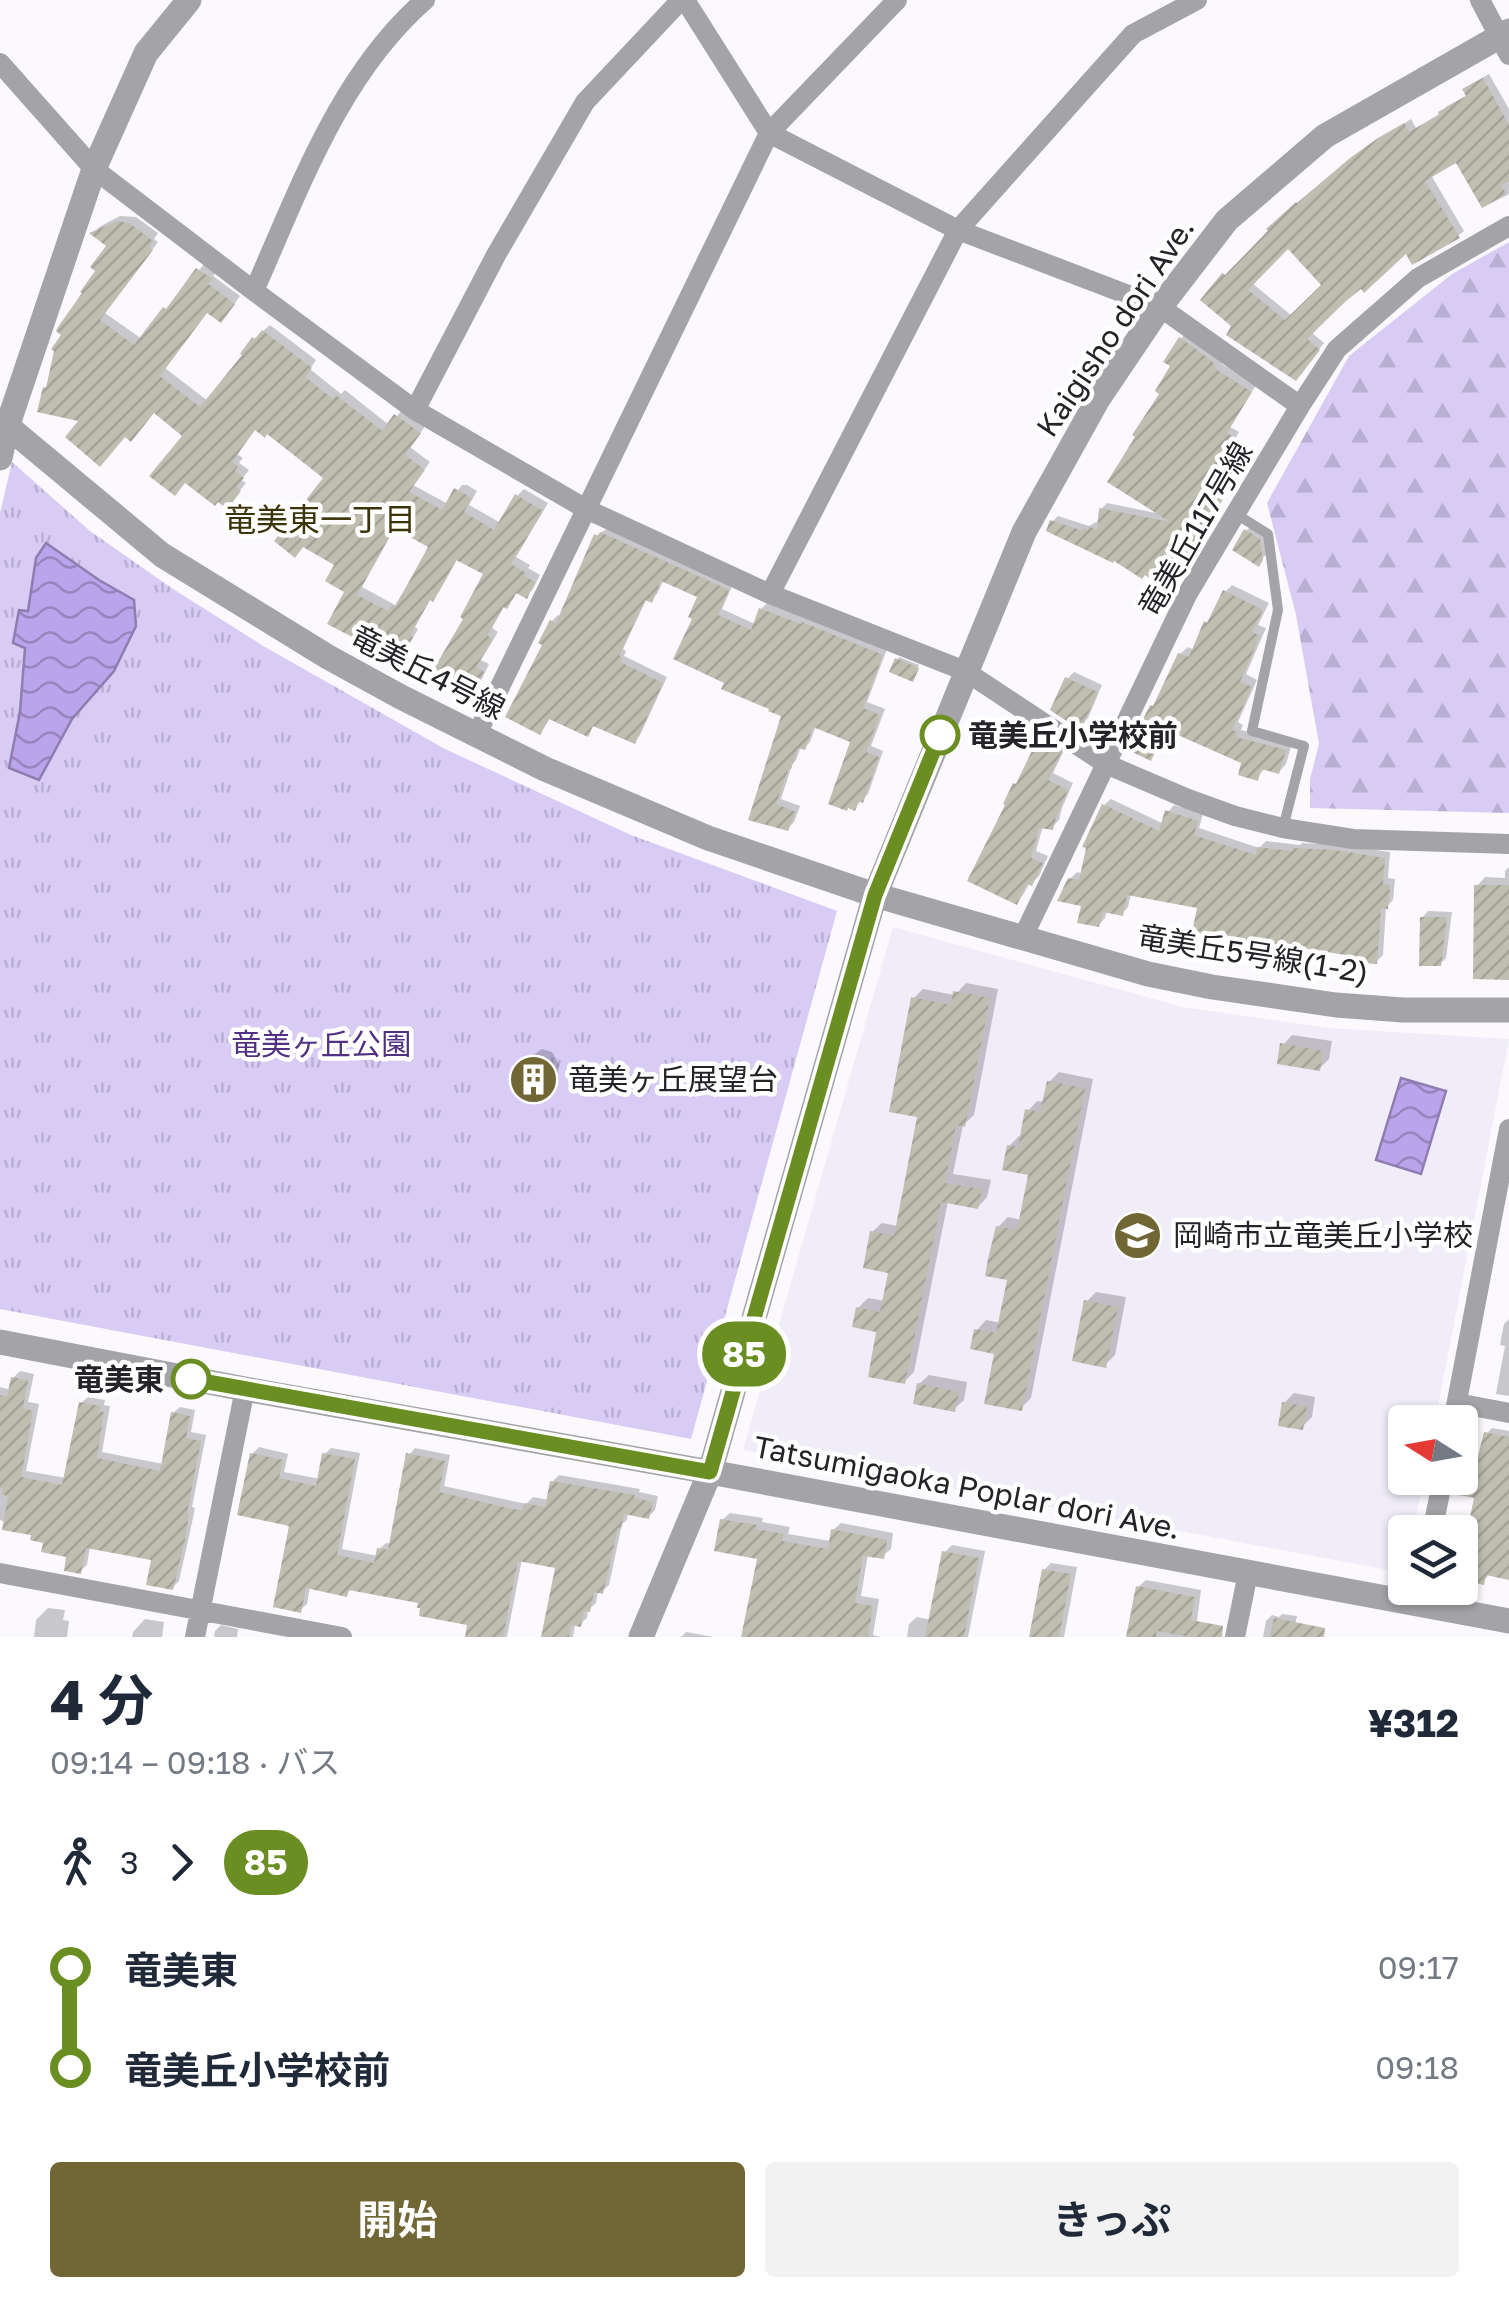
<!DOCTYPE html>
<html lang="ja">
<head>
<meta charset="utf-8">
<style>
	:root { --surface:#fff; --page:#f2f2f3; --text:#1f2937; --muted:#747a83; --accent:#716734 }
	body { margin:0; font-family:"Golos Text","Noto Sans JP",sans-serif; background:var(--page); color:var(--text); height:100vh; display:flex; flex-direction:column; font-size:38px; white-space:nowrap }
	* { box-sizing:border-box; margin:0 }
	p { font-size:32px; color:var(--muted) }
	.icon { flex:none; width:55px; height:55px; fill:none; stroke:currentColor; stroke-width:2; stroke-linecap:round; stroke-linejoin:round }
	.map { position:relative; height:1637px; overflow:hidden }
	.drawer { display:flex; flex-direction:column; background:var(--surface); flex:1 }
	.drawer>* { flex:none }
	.badge { padding:0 20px; border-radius:32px; font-size:35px; line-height:65px }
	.needle { width:65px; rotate:281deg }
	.buttons { position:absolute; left:1388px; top:1405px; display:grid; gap:20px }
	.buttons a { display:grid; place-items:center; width:90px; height:90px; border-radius:10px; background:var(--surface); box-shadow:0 2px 8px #0004; font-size:50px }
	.map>.badge { position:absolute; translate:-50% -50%; box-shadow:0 0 0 5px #fff }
	.legs { display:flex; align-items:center; gap:15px; height:110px; padding:0 50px; font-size:32px }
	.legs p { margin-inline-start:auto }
	.head { display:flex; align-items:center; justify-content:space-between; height:170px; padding:0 50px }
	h1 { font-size:55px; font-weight:700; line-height:75px }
	.button { display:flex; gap:20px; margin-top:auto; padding:20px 50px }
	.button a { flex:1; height:115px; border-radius:10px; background:var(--accent); color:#fff; font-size:40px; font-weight:700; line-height:115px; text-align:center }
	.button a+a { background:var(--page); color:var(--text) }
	ul { padding:0 50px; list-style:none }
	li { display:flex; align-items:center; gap:35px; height:100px; font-size:38px }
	li i { display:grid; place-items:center; width:15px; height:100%; margin:0 12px; background:currentColor }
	li i::after { content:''; width:25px; height:25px; margin:-12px; border:8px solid; border-radius:50%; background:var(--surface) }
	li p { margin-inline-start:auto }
	li:first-child i { background:linear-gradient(#0000 50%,currentColor 0) }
	li:last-child i { background:linear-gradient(currentColor 50%,#0000 0) }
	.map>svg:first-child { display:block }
	.built { fill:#f0edf9 }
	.forest { fill:url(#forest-firs) }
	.park { fill:url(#park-tufts) }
	.water { fill:url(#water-waves); stroke:#8e7db0; stroke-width:2.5 }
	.shadow { fill:#0003; fill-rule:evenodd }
	.building { fill:url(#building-hatch); fill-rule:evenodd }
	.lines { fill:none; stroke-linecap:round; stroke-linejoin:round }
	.service { stroke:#a4a3a8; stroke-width:10 }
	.minor { stroke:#a4a3a8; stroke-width:20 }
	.tertiary { stroke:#a4a3a8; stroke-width:25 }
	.line-1-casing { stroke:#fff; stroke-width:22 }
	.line-1 { stroke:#6b8e23; stroke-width:15 }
	.stop-1-dot { fill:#fff; stroke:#6b8e23; stroke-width:5 }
	.labels { text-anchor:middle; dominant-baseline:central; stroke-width:9; stroke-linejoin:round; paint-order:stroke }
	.street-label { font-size:30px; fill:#252328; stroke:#fff }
	.stop-label { font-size:30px; font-weight:bold; fill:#252328; stroke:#fff; text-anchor:start }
	.park-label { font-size:30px; fill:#513182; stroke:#fff }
	.poi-label { font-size:30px; fill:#252328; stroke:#fff; text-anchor:start }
	.neighbourhood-label { font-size:32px; fill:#3c3409; stroke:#fff }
</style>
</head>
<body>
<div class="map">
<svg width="1509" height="1637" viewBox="0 0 1509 1637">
	<defs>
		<pattern id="forest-firs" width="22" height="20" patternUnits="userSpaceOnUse" patternTransform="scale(2.5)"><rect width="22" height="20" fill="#d8ccf5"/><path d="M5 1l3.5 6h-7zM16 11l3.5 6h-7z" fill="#b9afd2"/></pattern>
		<pattern id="park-tufts" width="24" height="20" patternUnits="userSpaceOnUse" patternTransform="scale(2.5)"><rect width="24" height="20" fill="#d8ccf5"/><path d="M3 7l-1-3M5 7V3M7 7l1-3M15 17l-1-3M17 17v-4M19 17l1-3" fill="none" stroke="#b9afd2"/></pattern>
		<pattern id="water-waves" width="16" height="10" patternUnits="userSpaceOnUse" patternTransform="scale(2.5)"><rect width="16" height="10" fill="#bba4eb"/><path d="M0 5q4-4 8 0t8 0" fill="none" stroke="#9885be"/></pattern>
		<pattern id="building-hatch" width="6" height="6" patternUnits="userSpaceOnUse" patternTransform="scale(2.5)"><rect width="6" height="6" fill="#c0beb1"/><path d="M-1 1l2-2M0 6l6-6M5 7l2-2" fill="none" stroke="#a5a398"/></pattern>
	</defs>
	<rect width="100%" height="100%" fill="#fbf9fe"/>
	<!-- built -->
	<path class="built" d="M893,927L1183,1007L1329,1028L1509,1039L1435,1422H1405V1478H1424L1413,1532H1405V1573L743,1450Z"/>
	<!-- forest -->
	<path class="forest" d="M1509,242V813L1310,808V779L1319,744L1296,615L1267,503L1349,356L1452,274Z"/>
	<!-- park -->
	<path class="park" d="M12,462L90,531L173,589L265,647L445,749L631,835L837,911L691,1439L0,1309V513Z"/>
	<!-- water -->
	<path class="water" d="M46,543L99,580L134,600L136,626L114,671L72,719L39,780L9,768L20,712L25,648L13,643L19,610L28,611L36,558Z
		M1401,1078L1446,1091L1421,1174L1376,1160Z"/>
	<!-- shadow -->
	<path class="shadow" d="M1489,74L1509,109V194L1484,207L1457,160L1431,175L1464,231L1458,236L1407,251L1361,285L1311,332L1324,343L1301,372L1234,326L1203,299L1275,223L1359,152L1411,119L1416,128L1441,113L1447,106L1468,95L1465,90L1471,84ZM1288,245L1324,285L1292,316L1252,283Z
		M120,216L136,217L158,233L154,239L158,242L105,313L142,339L205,263L217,271L213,276L240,296L228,313L208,310L165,368L208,401L254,339L270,325L316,360L310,369L341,394L345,390L389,425L403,409L426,425L410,447L430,462L413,485L448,504L462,485H467L477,491L469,505L501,523L517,496L524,489L548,503L516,557L530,565L528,568L540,575L533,589L526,596L518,591L513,599L505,605L492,628L498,632L481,660L489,664L477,689L470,696L467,618L486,573L458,558L439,592L431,598L415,627L418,629L405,652L399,658L347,591L337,564L327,477L268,431L256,428L237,454L243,458L239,463L249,470L241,480L246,483L233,499L186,435L155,411L125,434L83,420L45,388L49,384L110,246L93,233L99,227ZM396,526L432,546L395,605L362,587Z
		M1186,333L1218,355L1222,364L1256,385L1230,427L1239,432L1214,475L1221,479L1215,488L1226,494L1215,513L1219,515L1178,583L1173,588L1052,522L1058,516L1089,526L1096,522L1100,523L1101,509L1107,503L1161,514L1163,393L1181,339Z
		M1252,525L1265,533L1268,552L1258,564L1246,531Z
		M608,528L733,584L722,609L755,624L761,609L767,603L887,649L867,702L885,709L871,746L883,751L868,794L854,808V740L816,726L810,742L804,748L801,746L796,760L792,765L781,799L800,806L794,822L788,828L752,818L784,715L727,682L695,617L700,596L664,579L657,594L651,600L647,598L623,649L626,651L624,656L667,677L640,735L634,741L595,724L587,734L551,717L540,732L545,644L552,621L558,615L561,617L596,536Z
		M1232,585L1269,603L1258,625L1266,628L1246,674L1257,680L1238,722L1243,725L1241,730L1292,743L1286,764L1279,772L1265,768L1257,778L1244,762L1172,730L1150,758L1152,707L1159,700L1180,654L1188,647L1194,650L1206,623L1214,614L1225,592Z
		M899,657L919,665L915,677L897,660Z
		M1074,672L1102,685L1088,718L1082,724L1053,710L1068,678Z
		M1047,731L1067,744L1053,773L1073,783L1062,808L1059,820L1052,827L1043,826L1036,851L1048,856L1039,876L1032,883L1030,882L1023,895L1016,902L1015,784L1022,778L1041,737Z
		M1111,799L1164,824L1168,812L1174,805L1203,814L1199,828L1259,848L1266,841L1300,845L1302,843L1342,845L1390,852L1388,878L1395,879L1393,900L1386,907L1383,955L1376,962L1353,954L1289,943L1287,948L1281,955L1200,906L1131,893L1128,907L1122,914L1107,911L1105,918L1099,925L1070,879L1077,872L1083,874L1104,805Z
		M1509,867V977L1477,886L1485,877L1505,878V871Z
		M1428,911L1452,912L1446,958L1440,964L1422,918Z
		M966,983L998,989L974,1115L963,1125L953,1174L991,1180L987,1197L978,1207L948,1201L914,1372L905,1381L879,1330L858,1308L868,1298L885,1301L891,1271L872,1232L882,1223L898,1226L920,1115L914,998L923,989L955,995Z
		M1292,1035L1332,1041L1329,1059L1319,1069L1283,1045Z
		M542,1049L552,1052L559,1064L557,1078L548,1091L523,1062Z
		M1059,1072L1093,1079L1031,1398L1021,1408L997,1352L977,1330L986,1320L1001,1323L1010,1278L998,1227L1008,1217L1022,1220L1031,1173L1009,1146L1019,1136L1022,1137L1028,1111L1037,1101L1045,1102L1049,1082Z
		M1096,1292L1126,1297L1115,1355L1105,1365L1087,1301Z
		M1509,1319V1396L1496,1394L1505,1346L1500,1345L1504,1324Z
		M20,1371L34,1374L28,1402L39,1404L26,1471L66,1478L81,1403L88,1397L105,1400L104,1405L110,1406L102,1452L163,1464L173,1413L180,1407L195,1410L191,1432L206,1435L192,1507L195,1508L190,1532L179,1581L173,1587L154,1558L90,1546L87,1565L80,1571L69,1555L34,1533L0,1520V1387L11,1390L13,1378Z
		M929,1375L967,1382L964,1400L954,1409L919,1384Z
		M1294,1393L1315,1397L1312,1417L1302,1427L1284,1403Z
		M1492,1428L1509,1431V1577L1490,1573L1483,1582L1460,1578V1536L1469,1537L1477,1496L1464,1479L1470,1474L1476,1475L1486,1434Z
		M259,1447L288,1454L284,1472L320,1479L325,1454L331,1448L360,1453L342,1549L378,1556L379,1549L386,1543L392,1544L409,1455L415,1448L450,1455L444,1486L526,1504L533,1497L549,1500L552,1482L559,1475L640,1489L639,1492L658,1496L655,1510L648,1517L628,1513L627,1520L622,1524L609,1585L602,1591H598L596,1603L588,1610L587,1618L580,1624H575L573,1637H544L558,1566L522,1559L507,1637H475L470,1623L420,1601L353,1588L346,1594L310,1587L307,1604L300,1610L292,1524L252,1454Z
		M730,1513L763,1518L762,1522L790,1527L788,1534L831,1541L833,1530L841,1523L893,1533L891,1549L883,1556L868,1554L861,1596L879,1599L873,1635L881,1637H743L760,1557L722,1520Z
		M952,1545L985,1551L968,1637H907L909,1624L917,1617L931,1620L944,1553Z
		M1051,1563L1077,1567L1064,1637H1031L1044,1570Z
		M1146,1580L1201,1590L1195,1637H1129L1138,1587Z
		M48,1608L65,1610L63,1620L69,1621L67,1637H34L36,1620Z
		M1282,1614L1297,1616L1294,1632L1297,1637H1263L1266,1621L1272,1615L1279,1617Z
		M145,1619L164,1622L162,1637H132L133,1632Z
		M221,1625L238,1629L237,1637H214L215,1631Z
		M686,1632L714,1637H681Z"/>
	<!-- building -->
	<path class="building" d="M1483,78L1509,125V181L1501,185L1506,194L1482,208L1456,163L1425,181L1460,238L1412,265L1406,254L1364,293L1361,289L1346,301L1307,339L1320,350L1296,381L1226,335L1231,326L1200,300L1222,273L1225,275L1268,231L1266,229L1296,202L1297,203L1350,158L1378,138L1404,123L1409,132L1439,115L1438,112L1466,96L1462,89ZM1288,249L1321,285L1285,320L1248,290Z
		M118,221L129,223L153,241L149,247L153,250L100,320L134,345L163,307L166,309L196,268L212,279L208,284L235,304L221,323L207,313L160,376L200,407L242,355L240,354L252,337L255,339L262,330L312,368L305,377L333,399L336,395L382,431L394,414L421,433L405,455L425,470L409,492L442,510L454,488L472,498L464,512L494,530L515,494L543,511L511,564L526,573L524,576L535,582L527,599L516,593L507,609L503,607L487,636L493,639L476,667L484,672L471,699L429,677L463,619L460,617L483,574L456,560L433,602L430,600L410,635L413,637L399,661L327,624L344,592L325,581L334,565L303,547L295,558L274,541L323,478L267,434L265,438L255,430L232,462L238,466L235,471L244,478L237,487L241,491L227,509L218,502L215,506L185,483L175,496L149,476L182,436L154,413L131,442L125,437L100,467L65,437L78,421L37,412L43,387L46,388L54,351L51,349L61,335L56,331L58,327L82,293L80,292L95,271L90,267L106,246L89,233ZM394,528L428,547L395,607L392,605L388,611L357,595Z
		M1179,337L1212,361L1217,370L1252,392L1227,433L1235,438L1210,481L1217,485L1212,494L1222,500L1211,519L1215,521L1173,591L1145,575L1142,579L1114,561L1113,563L1046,531L1050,520L1083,531L1084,528L1088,530V526L1097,530L1099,508L1170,522L1107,482L1135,437L1132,435L1159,394L1155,391L1170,366L1163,362Z
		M1244,529L1260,539L1263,560L1259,567L1232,550Z
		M600,532L729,590L718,615L751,630L759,608L801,624L802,622L883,655L863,708L880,715L866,752L879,757L863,803L859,801L855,811L848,808L847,811L828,804L850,742L813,727L805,750L798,748L791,769L789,768L776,804L796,812L788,831L748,820L781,716L768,711L769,709L721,689L724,683L673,659L692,619L688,617L697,597L661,581L652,603L645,600L619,656L622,657L620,662L663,683L635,744L593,726L588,737L549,719L540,735L505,717L542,645L538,643L550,620L556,623L594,534L598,536Z
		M1223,590L1263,610L1252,632L1260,636L1240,682L1252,687L1232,730L1238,732L1236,737L1286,750L1279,774L1261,769L1258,781L1238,775L1241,763L1169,731L1161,748L1158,746L1151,761L1128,750L1150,705L1153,706L1178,653L1189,657L1204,621L1207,623Z
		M895,658L919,668L913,682L889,672Z
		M1065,677L1098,692L1082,727L1075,724L1074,726L1050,710Z
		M1039,736L1062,751L1048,780L1068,790L1056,817L1053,830L1039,828L1031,858L1043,863L1032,886L1027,884L1017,905L967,881L1005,805L1003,804L1013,783L1016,784Z
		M1102,804L1159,831L1165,810L1198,821L1194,835L1256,855L1257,847L1293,851V848L1335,850L1385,858L1383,884L1390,885L1388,909L1381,908L1377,964L1350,962L1351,956L1285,945L1282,958L1263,954L1265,948L1192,932L1197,908L1127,895L1123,916L1103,912L1099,927L1077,923L1081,906L1057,901L1068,878L1079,880L1086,848L1082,847Z
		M1474,885H1509V980L1473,979Z
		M1420,917H1447L1441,966H1419Z
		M953,991L990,998L965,1127L956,1125L945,1183L982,1189L978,1209L941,1202L905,1384L868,1377L876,1332L852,1327L856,1307L880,1312L888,1273L863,1268L870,1231L894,1236L917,1117L889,1112L911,997L951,1005Z
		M1280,1043L1323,1051L1320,1071L1277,1064Z
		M534,1054L546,1057L554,1071L552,1086L548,1094L511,1087L514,1068Z
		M1047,1081L1085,1088L1022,1411L984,1404L994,1354L970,1349L974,1329L996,1333L1007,1280L985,1276L988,1259L996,1226L1017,1230L1028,1175L1002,1170L1007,1145L1018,1147L1025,1109L1040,1112Z
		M1084,1300L1118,1307L1106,1368L1072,1361Z
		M11,1377L28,1380L23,1408L33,1411L21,1477L62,1485L79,1402L100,1406L99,1411L104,1412L97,1458L160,1471L171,1412L190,1416L186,1438L201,1441L187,1513L189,1514L185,1540L173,1590L146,1585L151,1560L86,1548L81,1574L64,1571L66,1557L41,1552L43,1543L30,1540L31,1535L2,1530L8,1496L2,1494L3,1488H0V1395L7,1396Z
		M917,1383L959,1392L955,1412L913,1404Z
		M1282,1402L1307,1406L1303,1430L1278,1426Z
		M1484,1432L1509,1437V1580L1486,1575L1484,1585L1460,1580V1541L1465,1542L1474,1498L1459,1495L1462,1478L1472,1480Z
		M250,1453L283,1460L279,1478L316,1486L322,1453L355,1459L337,1555L374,1563L377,1548L388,1550L406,1453L445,1461L439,1492L522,1511L524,1503L545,1507L550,1481L635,1495L634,1498L653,1502L649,1519L624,1514L621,1529L618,1528L603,1594L594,1592L590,1612L584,1611L581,1627L571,1625L569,1637H541L555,1568L518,1561L503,1637H465L467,1625L419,1616L420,1608H417L418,1603L349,1590L347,1597L306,1588L301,1613L273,1607L289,1526L237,1515Z
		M720,1519L757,1525L756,1529L784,1534L782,1541L828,1549L831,1529L887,1540L884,1559L863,1556L855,1603L873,1606L868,1637H741L757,1559L714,1551Z
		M942,1551L979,1558L964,1637H925Z
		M1042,1569L1071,1574L1059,1637H1029Z
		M1136,1586L1195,1597L1191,1620L1223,1626L1222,1637H1189L1157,1631L1156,1637H1126Z
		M1274,1618L1325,1628L1324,1637H1270Z"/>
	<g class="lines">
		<!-- service -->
		<path class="service" d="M1236,514L1268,534L1278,610L1252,731L1304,746L1283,828"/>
		<!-- minor -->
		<path class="minor" d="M685,0L769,133L958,230L1160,307L1300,406
			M1480,0L1509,55
			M0,63L94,169L254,291L415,410L586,509L770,594L965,671L1106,764L1188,799L1235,816L1283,828L1353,839L1509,844
			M254,291C299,190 339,75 425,0
			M415,410L496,255L585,102L681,0
			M770,594L958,230L1133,34L1197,0
			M477,734L769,133L897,0
			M1023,937L1188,593L1300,406L1337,349L1418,278L1509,226
			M1457,1403L1509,1413
			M1453,1422L1509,1129
			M1432,1532L1443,1478
			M0,1573L342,1637
			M195,1637L245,1389
			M1235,1637L1248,1573"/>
		<!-- tertiary -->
		<path class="tertiary" d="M0,420L162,555L328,657L401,697L545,769L708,838L875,895L1148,974L1212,987L1336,1005L1403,1010H1509
			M0,458L7,427L94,169L146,53L189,0
			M0,1342L245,1389L710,1472L1509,1621
			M641,1637L710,1472L875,895L1024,532L1098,399L1160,307L1227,220L1325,136L1509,31"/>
	</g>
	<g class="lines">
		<defs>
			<path id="line-1" d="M191,1379L710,1472L875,895L940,735"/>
		</defs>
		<!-- line-1 casing -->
		<use href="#line-1" class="line-1-casing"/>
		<!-- line-1 -->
		<use href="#line-1" class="line-1"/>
	</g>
	<!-- icons -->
	<defs>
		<symbol id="building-disc" viewBox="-11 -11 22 22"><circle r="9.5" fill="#716734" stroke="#fff"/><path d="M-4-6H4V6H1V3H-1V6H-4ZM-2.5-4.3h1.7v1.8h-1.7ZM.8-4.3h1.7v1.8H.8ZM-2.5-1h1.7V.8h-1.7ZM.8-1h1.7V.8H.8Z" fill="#fff"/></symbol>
		<symbol id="school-disc" viewBox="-11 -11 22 22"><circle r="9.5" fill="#716734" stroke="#fff"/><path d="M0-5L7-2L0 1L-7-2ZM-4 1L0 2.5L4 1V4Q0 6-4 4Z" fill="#fff"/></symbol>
	</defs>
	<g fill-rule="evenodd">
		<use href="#building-disc" x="506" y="1052" width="55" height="55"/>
		<use href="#school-disc" x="1110" y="1208" width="55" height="55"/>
	</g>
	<!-- markers -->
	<g class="stop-1-dot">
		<circle cx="940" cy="735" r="18"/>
		<circle cx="191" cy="1379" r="18"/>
	</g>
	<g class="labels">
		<!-- street labels -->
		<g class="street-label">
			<text transform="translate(1115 327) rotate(-56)">Kaigisho dori Ave.</text>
			<text transform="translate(1195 529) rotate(-60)">竜美丘117号線</text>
			<text transform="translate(428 672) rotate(27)">竜美丘4号線</text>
			<text transform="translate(1253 954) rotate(9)">竜美丘5号線(1-2)</text>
			<text transform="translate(967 1487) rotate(11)">Tatsumigaoka Poplar dori Ave.</text>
		</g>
		<!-- stop labels -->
		<g class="stop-label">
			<text x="968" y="735">竜美丘小学校前</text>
			<text x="164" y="1379" text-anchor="end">竜美東</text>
		</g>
		<!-- park labels -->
		<g class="park-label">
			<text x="321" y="1044">竜美ヶ丘公園</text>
		</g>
		<!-- poi labels -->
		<g class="poi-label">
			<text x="568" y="1079">竜美ヶ丘展望台</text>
			<text x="1173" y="1235">岡崎市立竜美丘小学校</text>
		</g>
		<!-- neighbourhood labels -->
		<g class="neighbourhood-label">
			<text x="320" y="519">竜美東一丁目</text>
		</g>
	</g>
</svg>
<div class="buttons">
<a><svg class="needle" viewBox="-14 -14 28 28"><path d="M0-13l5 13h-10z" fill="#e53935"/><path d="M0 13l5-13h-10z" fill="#747a83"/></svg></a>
<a><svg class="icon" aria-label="layers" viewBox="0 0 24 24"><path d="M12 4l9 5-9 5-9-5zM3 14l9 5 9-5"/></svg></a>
</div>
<b class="badge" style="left:744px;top:1354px;background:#6b8e23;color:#fff">85</b>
</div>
<section class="drawer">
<div class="head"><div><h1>4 分</h1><p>09:14 – 09:18 · バス</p></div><b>¥312</b></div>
<div class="legs"><svg class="icon" aria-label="walk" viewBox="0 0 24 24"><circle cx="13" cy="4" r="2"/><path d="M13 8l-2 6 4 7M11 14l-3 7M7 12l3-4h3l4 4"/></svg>3<svg class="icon" aria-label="forward" viewBox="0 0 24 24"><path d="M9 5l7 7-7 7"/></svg><b class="badge" style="background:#6b8e23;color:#fff">85</b></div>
<ul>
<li><i style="color:#6b8e23"></i><b>竜美東</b><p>09:17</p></li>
<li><i style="color:#6b8e23"></i><b>竜美丘小学校前</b><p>09:18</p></li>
</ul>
<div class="button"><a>開始</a><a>きっぷ</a></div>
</section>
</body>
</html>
